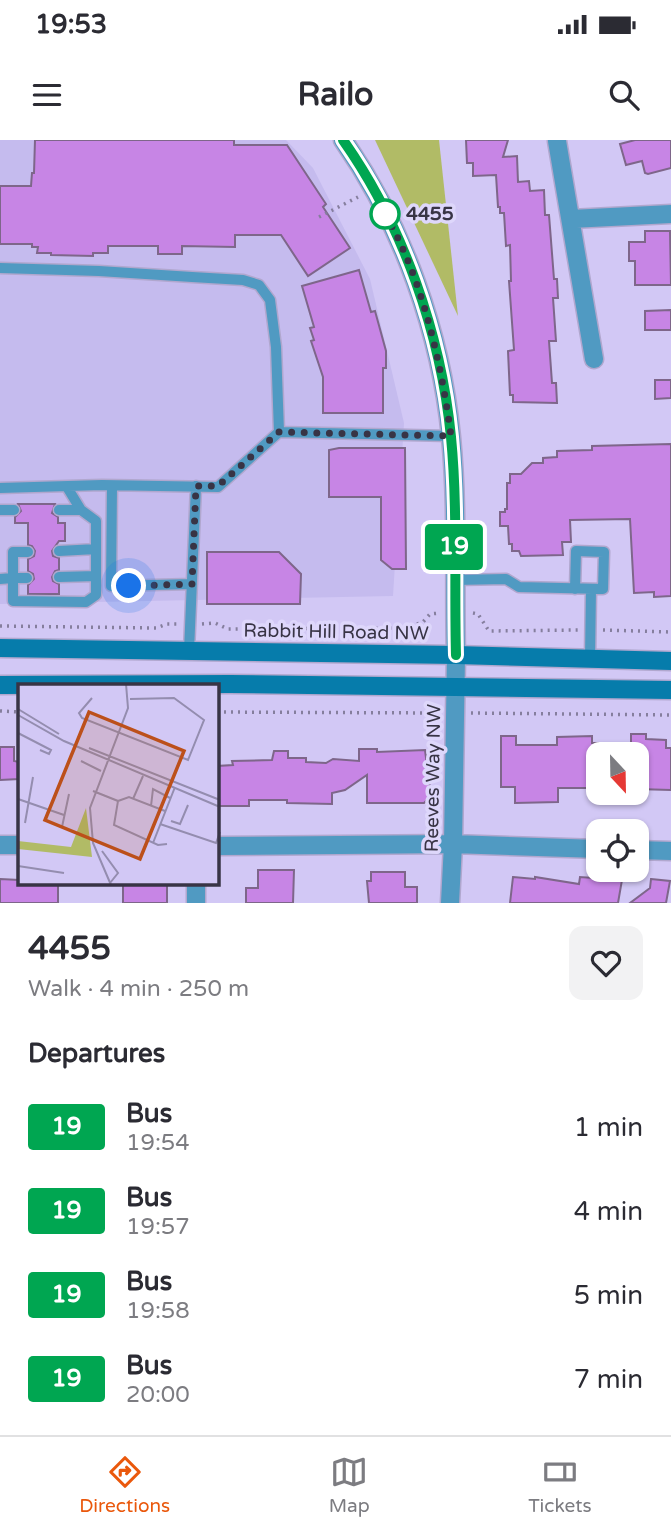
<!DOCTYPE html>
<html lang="en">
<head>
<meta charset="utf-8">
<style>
	:root { --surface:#fff; --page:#f2f2f3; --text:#2b2b33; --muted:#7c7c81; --line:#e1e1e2; --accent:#ea580c }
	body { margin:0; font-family:"Varela Round",sans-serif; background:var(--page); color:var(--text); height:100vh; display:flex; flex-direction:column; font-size:26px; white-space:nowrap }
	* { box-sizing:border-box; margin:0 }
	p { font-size:23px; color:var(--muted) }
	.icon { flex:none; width:38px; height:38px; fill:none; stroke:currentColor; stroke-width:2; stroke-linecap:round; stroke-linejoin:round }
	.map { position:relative; height:763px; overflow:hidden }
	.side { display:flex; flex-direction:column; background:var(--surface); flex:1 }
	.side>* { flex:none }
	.badge { padding:0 14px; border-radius:5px; font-size:24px; line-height:46px }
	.needle { width:46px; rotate:158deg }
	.buttons { position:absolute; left:586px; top:602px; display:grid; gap:14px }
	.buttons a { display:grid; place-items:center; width:63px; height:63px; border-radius:14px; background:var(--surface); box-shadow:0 2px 5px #0004; font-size:35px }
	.you { position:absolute; width:35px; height:35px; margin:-18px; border:5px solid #fff; border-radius:50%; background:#1a73e8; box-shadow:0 0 0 10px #1a73e833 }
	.map>.badge { position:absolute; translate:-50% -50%; box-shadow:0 0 0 4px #fff }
	h2 { padding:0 28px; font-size:26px; line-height:63px }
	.round { display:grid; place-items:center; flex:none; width:74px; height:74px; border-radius:14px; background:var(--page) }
	.overview { display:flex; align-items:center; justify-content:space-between; height:119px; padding:0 28px }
	h1 { font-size:33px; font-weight:700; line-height:52px }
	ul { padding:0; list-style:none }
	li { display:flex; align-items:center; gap:21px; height:84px; padding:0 28px }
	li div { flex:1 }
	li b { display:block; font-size:26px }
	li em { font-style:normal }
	li .badge { min-width:77px; font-weight:700; text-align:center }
	.status { display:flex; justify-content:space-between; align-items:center; height:49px; padding:0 35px; background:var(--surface); direction:ltr }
	.status svg { height:19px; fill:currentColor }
	header { display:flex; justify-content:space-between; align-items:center; height:91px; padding:0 28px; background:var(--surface); font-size:32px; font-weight:700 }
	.tabs { display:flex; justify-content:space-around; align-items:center; height:98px; border-top:2px solid var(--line); background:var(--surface); font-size:19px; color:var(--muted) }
	.tabs a { display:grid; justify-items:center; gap:4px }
	.tabs .current { color:var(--accent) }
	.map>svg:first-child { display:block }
	.built { fill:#c5bbee }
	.green { fill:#b1bb66 }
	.building { fill:#c785e5; stroke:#7e668a; stroke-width:2 }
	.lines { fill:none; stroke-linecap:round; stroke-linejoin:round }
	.service-casing { stroke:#b0a7ce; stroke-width:13 }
	.minor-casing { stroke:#b0a7ce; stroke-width:21 }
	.tertiary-casing { stroke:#b0a7ce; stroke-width:21 }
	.secondary-casing { stroke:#b0a7ce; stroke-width:21 }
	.path { stroke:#857e9d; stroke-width:3.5; stroke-dasharray:2 5; stroke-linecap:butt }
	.service { stroke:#509ac2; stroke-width:10 }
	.minor { stroke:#509ac2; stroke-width:18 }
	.tertiary { stroke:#509ac2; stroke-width:18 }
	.secondary { stroke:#067cab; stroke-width:18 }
	.line-casing { stroke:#fff; stroke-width:16 }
	.line { stroke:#00a651; stroke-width:10 }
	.walk { stroke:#383445; stroke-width:7; stroke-dasharray:0 12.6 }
	.stop-dot { fill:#fff; stroke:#00a651; stroke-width:3.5 }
	.labels { text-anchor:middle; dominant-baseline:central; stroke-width:7; stroke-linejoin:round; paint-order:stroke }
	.stop-label { font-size:19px; font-weight:bold; fill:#383445; stroke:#ded7fb; text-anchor:start }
	.street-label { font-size:19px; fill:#383445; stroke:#ded7fb }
	.inset-road { fill:none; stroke:#948daf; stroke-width:2 }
	.view { fill:#bc501a; fill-opacity:0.15; stroke:#bc501a; stroke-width:3.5 }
	.inset-edge { fill:none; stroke:#383445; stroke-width:3.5 }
</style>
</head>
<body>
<div class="status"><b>19:53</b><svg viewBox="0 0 49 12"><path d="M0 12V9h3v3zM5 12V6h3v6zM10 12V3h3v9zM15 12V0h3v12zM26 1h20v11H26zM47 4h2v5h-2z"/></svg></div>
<header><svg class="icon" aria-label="menu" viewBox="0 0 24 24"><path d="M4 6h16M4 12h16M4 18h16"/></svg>Railo<svg class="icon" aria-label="search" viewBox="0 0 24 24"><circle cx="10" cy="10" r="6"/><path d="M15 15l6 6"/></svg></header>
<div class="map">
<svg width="671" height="763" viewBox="0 0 671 763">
	<rect width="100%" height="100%" fill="#d2c8f5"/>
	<!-- built -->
	<path class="built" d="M0,0H286L313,28L370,139L404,283L393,456L0,464Z"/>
	<!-- green -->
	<path class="green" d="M375,0H439L458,176Z"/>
	<!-- building -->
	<path class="building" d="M35,0H234V5H287L326,64L323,67L350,108L308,136L281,95H235V107L182,106V114H158V106H108V113H93V116L51,115V113H37L38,107H32V104H0V46H31L32,33H34Z
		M466,0H508L503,17L517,16L518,42L529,41L530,51L544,50L545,75H549L554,139H557L558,158H553L556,201H549L552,243H556L557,263L513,262V255H510L508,211L514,210L509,141H511L510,105L506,106L504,73H500V67H498L496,35L473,36V23H467Z
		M635,0H671V28L648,34L645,33L642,21L626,25L620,4Z
		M645,91H670L671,145H635V121H629V102H645Z
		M359,130L371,172L375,171L386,211V228H383V273H323V237L311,201L314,200L310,188L314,187L302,146Z
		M671,170V190H645V171Z
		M655,240H671V258L655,259Z
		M671,304V456L654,457V452L634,453L630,379L570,380L571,402H562L563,415L521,416L519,411H512V404H509L508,386H500V372H505V369H507V343H510V334H521L532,323H543V318L557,317V311L592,310V306Z
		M339,308H405L406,429H392L381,420V357H329V310Z
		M18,364H55L52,373L58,377V383H65V401H59L52,411L53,416L59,418V430L55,431L52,437L53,441L59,444V454H28V445L34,439L33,434L28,431V419L34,416L35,411L32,406L28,405V383H15V377L21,371Z
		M207,412H279L301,434L300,464H207Z
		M631,594H646V599L666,600V608H671V650L637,649V614H631Z
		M501,596H516V605H557V597L592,596V603H598V648H558V662L515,663V647H501Z
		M0,607H14V621L19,622V639L0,640Z
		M359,609H377V612L425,610L431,656L424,663H367V635L345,650L332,653V664L287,663V660H249V666H217V626L233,625L232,621L272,620L274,611H288V618H306V622L326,623L333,619L359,621Z
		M258,730H294L293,763H246V748H258Z
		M371,732H405V747H417V763H369L367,741H371Z
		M513,737L535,739V737L579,744L580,737L622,740L618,763H510Z
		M0,739L19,740V744H58V763H0Z
		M651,739L670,741L666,763H630L650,748Z
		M123,744L167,745V763H123Z"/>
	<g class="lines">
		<defs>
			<path id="service" d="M0,128L99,131L192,137L243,140L259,145L270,160L276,207L279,292L451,296
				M112,346L111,446L192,444
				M0,348L102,345L218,347L279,292
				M0,370H14
				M59,370H81
				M59,411L96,409
				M59,437L96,436
				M27,438H13V412H28
				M0,439L13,438V461L86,462L96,455V381L81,370L67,347
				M454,440L506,439L519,447L603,449L604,412L576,411L575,449
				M189,511L196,346
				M590,518L591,449"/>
			<path id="minor" d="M557,1L594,219
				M571,79L671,74
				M0,705H19
				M217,706L453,704L598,709
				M637,710L671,711
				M196,744V763
				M450,763L453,704L456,515"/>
			<path id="tertiary" d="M343,0C403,86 441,193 451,297C458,369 454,442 456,515"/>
			<path id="secondary" d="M0,508L456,515L671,521
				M0,545L230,544L671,550"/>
		</defs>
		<!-- service casing -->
		<use href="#service" class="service-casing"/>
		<!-- minor casing -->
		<use href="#minor" class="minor-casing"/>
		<!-- tertiary casing -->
		<use href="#tertiary" class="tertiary-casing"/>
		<!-- secondary casing -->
		<use href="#secondary" class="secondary-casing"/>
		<!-- path -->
		<path class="path" d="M319,77L358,57
			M473,473L478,474L489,491L578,490
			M202,484L215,483L228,489L405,488L423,482L430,474L440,473
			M0,486L156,488L167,484H177
			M603,490L671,492
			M0,571L19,572
			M217,572L439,573
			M471,573L671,575"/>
		<!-- service -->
		<use href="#service" class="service"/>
		<!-- minor -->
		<use href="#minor" class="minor"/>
		<!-- tertiary -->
		<use href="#tertiary" class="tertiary"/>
		<!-- secondary -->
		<use href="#secondary" class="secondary"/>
	</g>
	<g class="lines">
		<defs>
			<path id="line" d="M343,0C403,85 441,194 451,297C458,369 454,442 456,515"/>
		</defs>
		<!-- line casing -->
		<use href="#line" class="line-casing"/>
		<!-- line -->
		<use href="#line" class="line"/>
		<!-- walk -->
		<path class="walk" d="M129,446L192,444L196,346H218L279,292L451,296C441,221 422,137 385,74"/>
	</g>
	<!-- markers -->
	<circle class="stop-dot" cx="385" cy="74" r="14"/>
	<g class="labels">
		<!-- stop labels -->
		<g class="stop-label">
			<text x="406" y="74">4455</text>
		</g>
		<!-- street labels -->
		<g class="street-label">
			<text transform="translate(336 492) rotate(1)">Rabbit Hill Road NW</text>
			<text transform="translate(433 638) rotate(-89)">Reeves Way NW</text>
		</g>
	</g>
	<!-- overview -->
	<g transform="translate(18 544)">
		<rect width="201" height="201" fill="#d2c8f5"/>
		<path d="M68,124L74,173L0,165V157L53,163Z" fill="#b1bb66"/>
		<path class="inset-road" d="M74,14L61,29L64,34L170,76L186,36L156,14L112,15M0,25L41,50M0,31L46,57L202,123M0,49L33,66L31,70L22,66M71,64L202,116M63,77L83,87M75,107L100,117L96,141L140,161L149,160M0,115L46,131M115,115L125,92M100,117L111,113L147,127M133,122L135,105L152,114M153,137L162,140L170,121M7,139L15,93M142,140L198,159L202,148M44,143L51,110M135,159L157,103M84,167L100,189L92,199M0,182L46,189M93,201L75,159L72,124L110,24L108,0"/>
		<path class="view" d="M71,28L166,67L122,175L27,136Z"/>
		<rect width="201" height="201" class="inset-edge"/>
	</g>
</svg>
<div class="buttons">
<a><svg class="needle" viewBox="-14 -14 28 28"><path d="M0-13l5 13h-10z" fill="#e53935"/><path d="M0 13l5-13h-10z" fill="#7c7c81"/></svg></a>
<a><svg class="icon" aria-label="locate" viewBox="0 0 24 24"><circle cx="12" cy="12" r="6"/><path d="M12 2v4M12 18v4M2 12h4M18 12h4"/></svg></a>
</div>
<div class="you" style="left:129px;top:446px"></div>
<b class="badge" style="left:454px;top:407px;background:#00a651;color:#fff">19</b>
</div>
<section class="side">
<div class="overview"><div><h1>4455</h1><p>Walk · 4 min · 250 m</p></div><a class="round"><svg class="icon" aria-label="heart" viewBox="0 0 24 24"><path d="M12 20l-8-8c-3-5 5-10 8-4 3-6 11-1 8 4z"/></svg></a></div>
<h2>Departures</h2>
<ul>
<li><span class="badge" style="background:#00a651;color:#fff">19</span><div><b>Bus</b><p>19:54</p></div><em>1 min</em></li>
<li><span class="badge" style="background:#00a651;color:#fff">19</span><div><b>Bus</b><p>19:57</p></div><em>4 min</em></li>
<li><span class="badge" style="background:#00a651;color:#fff">19</span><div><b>Bus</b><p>19:58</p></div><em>5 min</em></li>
<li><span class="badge" style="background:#00a651;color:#fff">19</span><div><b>Bus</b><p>20:00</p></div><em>7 min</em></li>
</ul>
</section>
<nav class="tabs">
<a class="current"><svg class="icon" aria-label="directions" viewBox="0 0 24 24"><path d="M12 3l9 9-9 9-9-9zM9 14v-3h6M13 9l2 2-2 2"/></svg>Directions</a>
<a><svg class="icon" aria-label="map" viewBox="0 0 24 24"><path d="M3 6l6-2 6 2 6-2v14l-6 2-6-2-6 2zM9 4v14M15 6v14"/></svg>Map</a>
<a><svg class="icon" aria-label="tickets" viewBox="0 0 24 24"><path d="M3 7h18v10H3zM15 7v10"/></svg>Tickets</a>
</nav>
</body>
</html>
